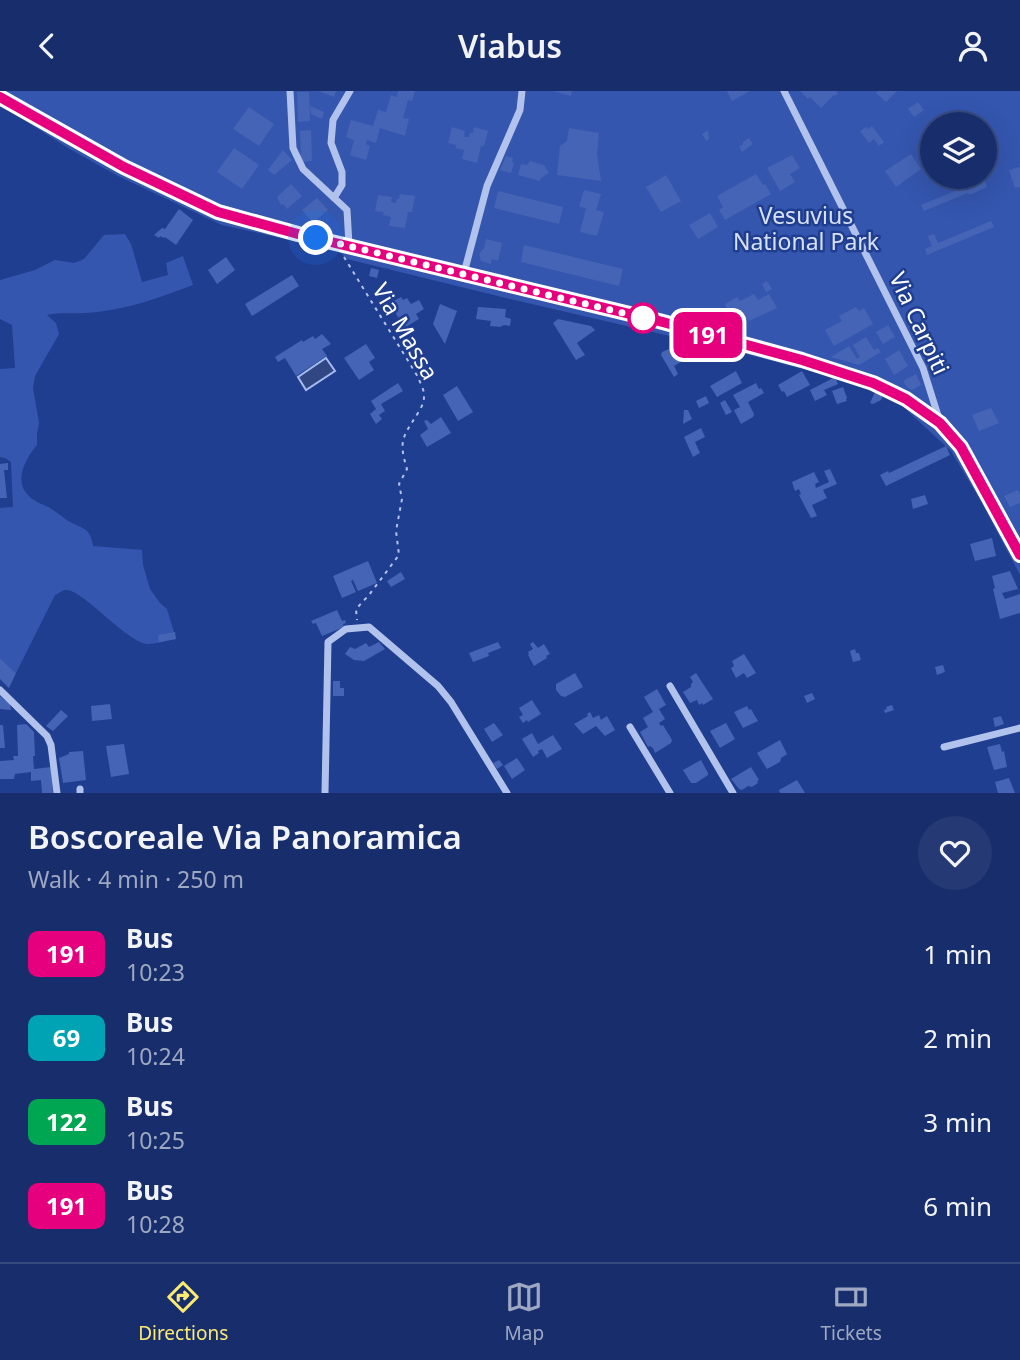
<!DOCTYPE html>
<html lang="en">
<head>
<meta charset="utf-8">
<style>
	:root { --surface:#182e6c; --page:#253a74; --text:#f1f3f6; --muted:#9fa8c2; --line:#364a7f; --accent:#faea72 }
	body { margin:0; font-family:"Noto Sans",sans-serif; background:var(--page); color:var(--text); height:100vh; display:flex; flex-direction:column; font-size:26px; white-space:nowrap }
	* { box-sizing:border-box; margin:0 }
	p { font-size:23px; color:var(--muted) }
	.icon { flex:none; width:38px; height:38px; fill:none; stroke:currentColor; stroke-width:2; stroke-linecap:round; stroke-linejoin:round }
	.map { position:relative; height:702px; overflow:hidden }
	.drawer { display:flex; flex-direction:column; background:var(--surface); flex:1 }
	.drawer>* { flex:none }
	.badge { padding:0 14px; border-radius:10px; font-size:24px; line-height:46px }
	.tools { position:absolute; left:920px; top:21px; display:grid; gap:14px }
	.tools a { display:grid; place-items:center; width:77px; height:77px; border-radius:50%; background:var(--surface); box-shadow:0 7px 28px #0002,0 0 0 2px var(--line); font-size:35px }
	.you { position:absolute; width:35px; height:35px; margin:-18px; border:5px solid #fff; border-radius:50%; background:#1a73e8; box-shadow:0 0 0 10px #1a73e833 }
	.map>.badge { position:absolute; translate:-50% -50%; box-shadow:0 0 0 4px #fff }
	.round { display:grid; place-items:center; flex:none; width:74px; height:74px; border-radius:37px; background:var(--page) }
	.overview { display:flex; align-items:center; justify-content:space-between; height:119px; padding:0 28px }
	h1 { font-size:33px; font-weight:600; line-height:52px }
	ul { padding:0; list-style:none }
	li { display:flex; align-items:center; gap:21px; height:84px; padding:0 28px }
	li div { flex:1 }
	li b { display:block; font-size:26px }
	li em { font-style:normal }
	li .badge { min-width:77px; font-weight:700; text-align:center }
	header { display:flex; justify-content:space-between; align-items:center; height:91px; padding:0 28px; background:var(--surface); font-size:32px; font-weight:600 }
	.dock { display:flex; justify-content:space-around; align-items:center; height:98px; border-top:2px solid var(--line); background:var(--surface); font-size:19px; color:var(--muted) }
	.dock a { display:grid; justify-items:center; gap:4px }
	.dock .on { color:var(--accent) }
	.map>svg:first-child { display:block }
	.green { fill:#3456ae; fill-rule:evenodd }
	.water { fill:#314784; stroke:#a5baee; stroke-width:2 }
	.building { fill:#4564b6 }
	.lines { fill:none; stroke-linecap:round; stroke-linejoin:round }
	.path { stroke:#b1c2ed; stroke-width:2; stroke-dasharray:3.5 5; stroke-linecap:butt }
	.street { stroke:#b1c2ed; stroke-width:7 }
	.secondary { stroke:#dde5fa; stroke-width:10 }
	.line-casing { stroke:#fff; stroke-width:16 }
	.line { stroke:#e6007e; stroke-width:10 }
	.walk { stroke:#fff; stroke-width:7; stroke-dasharray:0 12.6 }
	.stop-dot { fill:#fff; stroke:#e6007e; stroke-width:3.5 }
	.labels { text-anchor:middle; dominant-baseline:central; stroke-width:5; stroke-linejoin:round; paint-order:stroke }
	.park-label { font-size:23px; fill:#d6e0f9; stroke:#203e90 }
	.street-label { font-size:23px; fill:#fff; stroke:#203e90 }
</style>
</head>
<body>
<header><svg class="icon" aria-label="back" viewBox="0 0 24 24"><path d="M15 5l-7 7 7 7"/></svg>Viabus<svg class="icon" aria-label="person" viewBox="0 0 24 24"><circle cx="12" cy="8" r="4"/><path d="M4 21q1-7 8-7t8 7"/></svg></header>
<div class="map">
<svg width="1020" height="702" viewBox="0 0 1020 702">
	<rect width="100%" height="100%" fill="#203e90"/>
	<!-- green -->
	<path class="green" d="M0,0H1020V484L982,412L951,360L900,313L869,295L726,258L506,207L347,168L339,160L222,134L118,85L68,57L10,20L0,16ZM933,33H985V86H933Z
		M125,143L131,153L142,191L168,184L166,172L183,165L193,194C159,207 123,220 86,222C73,223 61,221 47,224L56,232L59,243L35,285L33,297L39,332L37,343V354C25,368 12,392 31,407C36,411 44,414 50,417C57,421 62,426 68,430C75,434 81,435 87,440C91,445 92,449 93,455L142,459L143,474L150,498L160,512L167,518L176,548C168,549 157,553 148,553C127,552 81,496 65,499C61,500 58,503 55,504L16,582L0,567V417L13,416L11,371L5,367L0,366V278L15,277L12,234L0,228V189L35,179L55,169L74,172L84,168L104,144Z"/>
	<!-- water -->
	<path class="water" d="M326,267L335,280L306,299L298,286Z"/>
	<!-- building -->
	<path class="building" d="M318,0H336L334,6Z
		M398,0H415L412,10L408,9L403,27L409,28L405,45L380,37L376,52L367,49L366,53L370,55L366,69L350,64L354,49L346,46L351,29L373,35L378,19L386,21L391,4L397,6Z
		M553,0H572L571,5Z
		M727,0H750L732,10Z
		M800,0H836L838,2L835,5L834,4L821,17L810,6L808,8Z
		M878,0H897L886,11L876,2Z
		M297,1H309L310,30L298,31Z
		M918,11L924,19L914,26L908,18Z
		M310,15L324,21L322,28L311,23Z
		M249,16L274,33L259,55L233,38Z
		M872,35L884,51L879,55L874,48L869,52L860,40L866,36L868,38Z
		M452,36L465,40L464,46H469L470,42H473L474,36L488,40L484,55H481L477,72L462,68L464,59L456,57V54L448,52Z
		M569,37L599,42L597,63L601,90L557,84L560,55L567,50Z
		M311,39L312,70L301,71L300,40Z
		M708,39L709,48L706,50L702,43Z
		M749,47L753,53L742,61L739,56L743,53V51Z
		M234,57L259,74L242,98L217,81Z
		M283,59L292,69L274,84L268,79Z
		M911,63L921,78L896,96L885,80Z
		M792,64L800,77L790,83L795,91L780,100L767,77Z
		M506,65L513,67L512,71L514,72L511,82L500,79Z
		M530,70L544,74L549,82L541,87L540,90L518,84L521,73L527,74Z
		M1020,76V96L1015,97L1009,79Z
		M756,83L763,94L765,93L771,103L725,129L719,119L723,116L717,105Z
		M666,84L681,110L661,121L646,96Z
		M984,88L987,96L970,104L968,102L924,120L921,114Z
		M291,93L302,105L287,118L283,113L281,114L277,106Z
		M584,99L601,103L596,119L604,121L597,145L580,141L586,117L579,116Z
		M498,100L563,116L559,133L494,117Z
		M400,103L415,105L412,121H408L405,137L389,135L391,126L383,124L384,121L375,120L378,104L392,106L391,111L396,112L397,108H399Z
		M317,107L328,119L313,132L302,119Z
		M179,118L193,129L176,154L165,146L164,147L160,145L159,147L154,144L162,137L165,138Z
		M828,121L832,128L824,132L821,124Z
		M710,122L718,136L698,148L689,134Z
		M991,130L994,136L927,164L925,158L932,155L928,145L934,143L938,152Z
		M486,148L502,152L498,170L492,168L491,173L481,170L479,163L484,157Z
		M524,154L623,178L619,195L521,171Z
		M226,166L235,179L217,193L208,179Z
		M371,177L379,179L377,187L369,185Z
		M292,184L299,195L252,225L245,213Z
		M767,190L772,198L766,201L762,193Z
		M754,203L758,209L769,203L777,217L749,230L742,224L732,230L726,220L727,218L725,213L737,206L740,210Z
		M401,206L403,209L407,207L411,213L419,209L424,218L416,223L419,228L404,237L390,212Z
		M440,213L457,220L445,253L433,233Z
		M478,216L506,218L505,226L511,228L510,235L504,234L500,236L490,235L491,230L476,228Z
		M856,216L859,220L864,217L873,233L834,255L825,239L842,230L839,225Z
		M558,228L591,235L595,239L577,252L585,264L576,269L553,232Z
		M888,234L895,246L883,253L876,241Z
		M322,243L331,253L322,258L327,265L296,285L285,267L278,271L275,266L302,249L303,251L313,245L315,248Z
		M866,246L874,259L878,257L881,261L859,274L831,266L849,255L857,268L860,266L853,254Z
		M366,253L375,267L369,271L374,279L359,289L344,267Z
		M676,255L684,269L674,275L678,283L674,286L661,264L662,261Z
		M899,259L908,275L894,284L885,268Z
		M736,280L742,292L717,306L710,295Z
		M802,280L810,294L787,306L784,300L782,301L778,294Z
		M916,283L921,294L912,299L907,296L903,290Z
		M835,286L838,293L824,299L827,304L815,310L810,299Z
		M398,292L403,300L381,313L385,320L379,324L382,328L376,333L370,323L376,318L371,310Z
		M756,292L759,298L761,297L764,302L748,311L754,323L753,326L741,333L734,319L740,316L733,304Z
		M457,295L473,321L458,330L443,304Z
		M843,296L847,307L846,308L847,310L837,313L832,300Z
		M875,301L883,305L881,309L873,313L870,312Z
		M706,305L709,312L699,317L696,310Z
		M725,309L732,321L726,324L720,312Z
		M991,317L999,332L979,340L972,324Z
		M684,319H688L692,328L683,333Z
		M441,326L451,342L427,356L420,344L428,338L424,330L427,329L431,333Z
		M701,337L705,346L695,351L700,362L693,366L684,346Z
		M946,355L950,364L886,395L880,384L888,380L889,382Z
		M8,372V379H4L7,407H0V373Z
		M830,378L837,393L823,399L827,407L812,414L817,425L811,427L799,404L801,403L799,398L795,400L792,391L814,381L819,391L815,393L816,397L829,391L824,380Z
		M1018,399L1020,403V412L1010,416L1004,405Z
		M925,404L928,413L913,418L911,408Z
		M992,447L996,465L975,470L970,453Z
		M368,470L377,492L358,500L353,489L351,490L356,501L342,507L333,485Z
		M1010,480L1018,498L1002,502L1005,508L1020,503V522L1000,528L993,498L995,497L992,485Z
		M401,481L405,488L391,496L387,490Z
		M337,519L342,530L345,529L346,532L343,533L344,536L322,545L316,532L313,533L311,530Z
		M175,541L176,548L159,551L158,544Z
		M379,551L385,558L364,570L354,569L345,563L350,556L355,558L366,552L369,556Z
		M498,551L501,557L488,562L489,565L473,571L469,562Z
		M533,551L538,557L544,553L550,563L546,565L547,567L534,575L528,564L529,563L528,561L533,558L530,553Z
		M855,558L856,562H859L861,569L853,571L850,560Z
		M744,563L756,582L747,587L744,582L736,587L731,577L734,575L732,570Z
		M0,567L16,582L9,597L0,588Z
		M943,574L945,581L937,584L935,576Z
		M575,582L583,596L565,606L561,605L556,599V593Z
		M696,582L713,608L703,614L702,612L699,614L697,609L690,612L683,601L691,596V593L693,591L690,586Z
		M333,590H340V597H344V605H333Z
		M657,598L666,614L659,618L665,628L659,632L661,635L663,634L672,649L671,652L655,662L653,657L650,655L648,656L640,641L648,636L643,627L653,621L644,606Z
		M812,602L815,608L807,612L804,605Z
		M0,605L10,613L11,619L0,618Z
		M532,609L541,623L528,631L527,629L523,632L519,626L523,624L519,617Z
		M110,613L112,628L92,630L91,615Z
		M892,614L894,619L885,622L884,619L887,618L886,616Z
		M747,615L749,619L751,618L758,630L743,637L734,621Z
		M61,619L68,625L53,640L46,635Z
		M590,621L593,627L599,624L601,629L607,625L615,639L605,645L596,635L583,643L574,633L588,625L587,623Z
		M1001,625L1004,633L995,636L993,627Z
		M494,632L503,644L492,651L484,638Z
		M726,632L735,648L720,657L710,640Z
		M26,633L34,641L35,665H33L34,678L51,676L53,702H42L41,689L31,690V681L15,683L14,688H0V670L14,669L13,665H18L17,634Z
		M0,634H3L5,657H0Z
		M532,642L538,653L553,644L562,658L547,667L542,658L538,660L539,662L533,666L522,648Z
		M780,649L787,663L781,667L780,671L767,678L757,662Z
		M124,653L129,683L111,686L106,655Z
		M1000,653L1002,661L1004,660L1007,676L994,679L987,656Z
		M83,660L86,689L63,692L59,667L69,663V661Z
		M517,667L525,679L512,688L504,675Z
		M499,669L503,674L497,678L493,672Z
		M701,669L708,682V684L696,692H691L683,679Z
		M751,676L759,689L757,690L758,692L752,696L748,695L742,699L739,698L731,688Z
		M1009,687L1015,702H998L995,691Z
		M797,689L805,702H780L779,699Z"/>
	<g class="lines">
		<!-- path -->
		<path class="path" d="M344,166L418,286C420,292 425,300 424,306C424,312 421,317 418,322C403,346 398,349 407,378L399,393L402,408L396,440L399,464L369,504L356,518L357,529"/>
		<!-- street -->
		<path class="street" d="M290,0L293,57L303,78L347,119L349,154
			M784,0L923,277L940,331
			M334,107L342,94V81L331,52L333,29L350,0
			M464,182L487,95L520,19L522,0
			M670,595L733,702
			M0,599L47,645L51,654L57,702
			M630,636L670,702
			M944,656L1020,637
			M80,698V702
			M325,702L328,551L346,538L369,536L438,595L451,611L507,702"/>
		<!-- secondary -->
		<path class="secondary" d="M0,6L124,76L218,121L298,143L659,230L802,269L873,292L906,308L940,332L961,356L1020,464"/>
	</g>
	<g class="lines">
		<defs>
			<path id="line" d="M0,6L124,76L218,121L298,143L659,230L802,269L873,292L906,308L940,332L961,356L1020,464"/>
		</defs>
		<!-- line casing -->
		<use href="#line" class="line-casing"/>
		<!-- line -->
		<use href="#line" class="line"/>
		<!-- walk -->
		<path class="walk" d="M316,147L643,227"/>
	</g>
	<!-- markers -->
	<circle class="stop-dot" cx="643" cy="227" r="14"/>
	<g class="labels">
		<!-- park labels -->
		<g class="park-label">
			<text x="806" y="124">Vesuvius<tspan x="806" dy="26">National Park</tspan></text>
		</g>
		<!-- street labels -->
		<g class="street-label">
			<text transform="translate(920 232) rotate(65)">Via Carpiti</text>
			<text transform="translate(406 240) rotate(60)">Via Massa</text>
		</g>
	</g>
</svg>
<div class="tools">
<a><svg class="icon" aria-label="layers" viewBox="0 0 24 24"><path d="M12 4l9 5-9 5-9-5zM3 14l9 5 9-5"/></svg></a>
</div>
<div class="you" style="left:316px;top:147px"></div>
<b class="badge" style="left:708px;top:244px;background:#e6007e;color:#fff">191</b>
</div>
<section class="drawer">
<div class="overview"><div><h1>Boscoreale Via Panoramica</h1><p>Walk · 4 min · 250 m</p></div><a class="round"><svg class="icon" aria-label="heart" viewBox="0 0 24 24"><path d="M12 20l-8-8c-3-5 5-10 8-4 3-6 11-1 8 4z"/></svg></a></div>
<ul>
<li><span class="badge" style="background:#e6007e;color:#fff">191</span><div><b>Bus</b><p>10:23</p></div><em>1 min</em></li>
<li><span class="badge" style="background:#00a3b4;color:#fff">69</span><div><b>Bus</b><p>10:24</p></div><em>2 min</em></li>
<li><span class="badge" style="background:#00a651;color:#fff">122</span><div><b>Bus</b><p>10:25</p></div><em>3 min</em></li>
<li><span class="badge" style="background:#e6007e;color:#fff">191</span><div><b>Bus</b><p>10:28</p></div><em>6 min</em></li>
</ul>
</section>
<nav class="dock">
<a class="on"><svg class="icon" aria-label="directions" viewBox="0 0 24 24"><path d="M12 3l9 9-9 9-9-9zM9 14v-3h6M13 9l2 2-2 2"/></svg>Directions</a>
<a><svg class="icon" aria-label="map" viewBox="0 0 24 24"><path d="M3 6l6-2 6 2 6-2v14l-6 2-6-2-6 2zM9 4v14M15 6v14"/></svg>Map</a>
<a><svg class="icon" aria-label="tickets" viewBox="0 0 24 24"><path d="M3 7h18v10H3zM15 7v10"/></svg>Tickets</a>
</nav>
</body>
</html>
